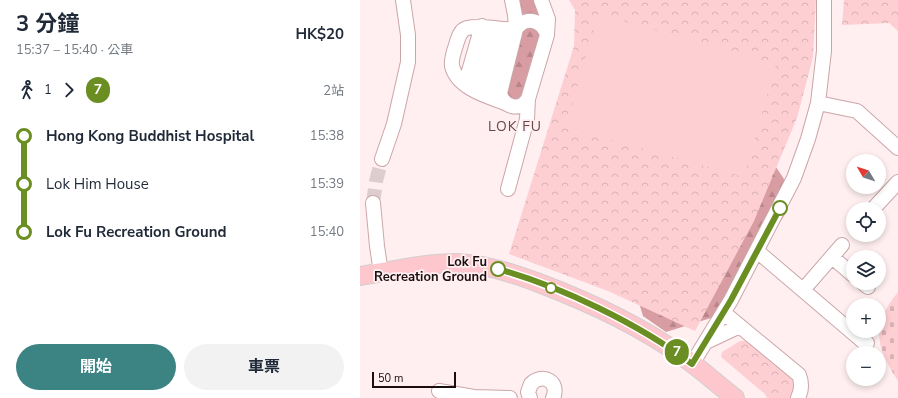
<!DOCTYPE html>
<html lang="zh-TW">
<head>
<meta charset="utf-8">
<style>
	:root { --surface:#fff; --page:#f2f2f3; --text:#1f2937; --muted:#747a83; --accent:#3c8483 }
	body { margin:0; font-family:"Nunito Sans","Noto Sans TC",sans-serif; background:var(--page); color:var(--text); height:100vh; display:flex; flex-direction:column; font-size:15px; white-space:nowrap }
	* { box-sizing:border-box; margin:0 }
	p { font-size:13px; color:var(--muted) }
	.icon { flex:none; width:22px; height:22px; fill:none; stroke:currentColor; stroke-width:2; stroke-linecap:round; stroke-linejoin:round }
	.map { position:relative; flex:1; overflow:hidden }
	.side { display:flex; flex-direction:column; background:var(--surface); width:360px }
	.side>* { flex:none }
	.badge { padding:0 8px; border-radius:13px; font-size:14px; line-height:26px }
	.needle { width:26px; rotate:309deg }
	.controls { position:absolute; left:486px; top:154px; display:grid; gap:8px }
	.controls a { display:grid; place-items:center; width:40px; height:40px; border-radius:50%; background:var(--surface); box-shadow:0 2px 6px #0003; font-size:20px }
	.scale { position:absolute; left:12px; bottom:10px; width:84px; box-sizing:border-box; padding-left:4px; border:2px solid #1b0e10; border-top:0; font-size:11px; line-height:14px; white-space:nowrap; color:#1b0e10; -webkit-text-stroke:3px #ffeff0; paint-order:stroke }
	.map>.badge { position:absolute; translate:-50% -50%; box-shadow:0 0 0 2px #fff }
	.legs { display:flex; align-items:center; gap:6px; height:44px; padding:0 16px; font-size:13px }
	.legs p { margin-inline-start:auto }
	.head { display:flex; align-items:center; justify-content:space-between; height:68px; padding:0 16px }
	h1 { font-size:22px; font-weight:700; line-height:30px }
	.cta { display:flex; gap:8px; margin-top:auto; padding:8px 16px }
	.cta a { flex:1; height:46px; border-radius:24px; background:var(--accent); color:#fff; font-size:16px; font-weight:700; line-height:46px; text-align:center }
	.cta a+a { background:var(--page); color:var(--text) }
	ul { padding:0 16px; list-style:none }
	li { display:flex; align-items:center; gap:14px; height:48px; font-size:15px }
	li i { display:grid; place-items:center; width:6px; height:100%; margin:0 5px; background:currentColor }
	li i::after { content:''; width:10px; height:10px; margin:-5px; border:3px solid; border-radius:50%; background:var(--surface) }
	li p { margin-inline-start:auto }
	li:first-child i { background:linear-gradient(#0000 50%,currentColor 0) }
	li:last-child i { background:linear-gradient(currentColor 50%,#0000 0) }
	main { display:flex; flex:1; min-height:0 }
	.map>svg:first-child { display:block }
	.forest { fill:url(#forest-firs) }
	.cemetery { fill:url(#cemetery-stones) }
	.park { fill:url(#park-crowns) }
	.garden { fill:#fdcfd3 }
	.lines { fill:none; stroke-linecap:round; stroke-linejoin:round }
	.minor-tunnel { stroke:#ddcdce; stroke-width:14; stroke-dasharray:14 7; stroke-linecap:butt }
	.minor-casing { stroke:#cba6a9; stroke-width:16 }
	.major-casing { stroke:#d1cfcf; stroke-width:20 }
	.minor { stroke:#fff; stroke-width:14 }
	.major { stroke:#fdc7cd; stroke-width:18 }
	.line-1-casing { stroke:#fff; stroke-width:9 }
	.line-1 { stroke:#6b8e23; stroke-width:6 }
	.stop-1-dot { fill:#fff; stroke:#6b8e23; stroke-width:2 }
	.labels { text-anchor:middle; dominant-baseline:central; stroke-width:3.5; stroke-linejoin:round; paint-order:stroke }
	.stop-label { font-size:13px; font-weight:bold; fill:#1b0e10; stroke:#ffeff0; text-anchor:end }
	.neighbourhood-label { font-size:14px; letter-spacing:1px; fill:#654649; stroke:#ffeff0 }
</style>
</head>
<body>
<main>
<section class="side">
<div class="head"><div><h1>3 分鐘</h1><p>15:37 – 15:40 · 公車</p></div><b>HK$20</b></div>
<div class="legs"><svg class="icon" aria-label="walk" viewBox="0 0 24 24"><circle cx="13" cy="4" r="2"/><path d="M13 8l-2 6 4 7M11 14l-3 7M7 12l3-4h3l4 4"/></svg>1<svg class="icon" aria-label="forward" viewBox="0 0 24 24"><path d="M9 5l7 7-7 7"/></svg><b class="badge" style="background:#6b8e23;color:#fff">7</b><p>2站</p></div>
<ul>
<li><i style="color:#6b8e23"></i><b>Hong Kong Buddhist Hospital</b><p>15:38</p></li>
<li><i style="color:#6b8e23"></i><span>Lok Him House</span><p>15:39</p></li>
<li><i style="color:#6b8e23"></i><b>Lok Fu Recreation Ground</b><p>15:40</p></li>
</ul>
<div class="cta"><a>開始</a><a>車票</a></div>
</section>
<div class="map">
<svg width="538" height="398" viewBox="0 0 538 398">
	<defs>
		<pattern id="forest-firs" width="22" height="20" patternUnits="userSpaceOnUse"><rect width="22" height="20" fill="#d79da2"/><path d="M5 1l3.5 6h-7zM16 11l3.5 6h-7z" fill="#b8868a"/></pattern>
		<pattern id="cemetery-stones" width="16" height="16" patternUnits="userSpaceOnUse"><rect width="16" height="16" fill="#fdcfd3"/><path d="M2 7V4a2 2 0 0 1 4 0v3zM10 15v-3a2 2 0 0 1 4 0v3z" fill="#d8b1b4"/></pattern>
		<pattern id="park-crowns" width="20" height="18" patternUnits="userSpaceOnUse"><rect width="20" height="18" fill="#fdcfd3"/><path d="M2 6a3 3 0 1 1 6 0M12 15a3 3 0 1 1 6 0" fill="none" stroke="#d8b1b4"/></pattern>
	</defs>
	<rect width="100%" height="100%" fill="#ffeff0"/>
	<!-- forest -->
	<path class="forest" d="M156,0H173L178,7L181,14L178,19L158,20Z
		M176,27L180,35L163,95L157,101L146,95L161,32L164,28Z
		M414,164L426,182L427,211L407,243L387,254L375,288L351,318L306,332L283,316L276,293Z"/>
	<!-- cemetery -->
	<path class="cemetery" d="M538,292V381C516,347 510,326 538,292Z"/>
	<!-- park -->
	<path class="park" d="M209,0H456L453,57L437,118L394,221L335,331L248,291L149,254L214,46L215,10Z
		M484,0H538V31L529,23L482,25Z
		M388,340L432,377L434,388L433,398H407L405,394L361,357L362,352L380,341Z"/>
	<!-- garden -->
	<path class="garden" d="M238,14L416,64L384,177L206,127Z"/>
	<g class="lines">
		<!-- minor-tunnel -->
		<path class="minor-tunnel" d="M13,203L16,181L22,159"/>
		<defs>
			<path id="minor" d="M152,0L155,15L156,29L140,93C143,107 160,112 168,99L187,35L188,19L181,0
				M156,29C165,16 182,19 187,35
				M107,78L122,26
				M118,84L135,28
				M129,90L145,30
				M145,103C127,96 97,88 92,66C91,59 94,51 96,45C98,38 100,30 107,28C124,24 139,31 156,29
				M458,103L497,111L538,148
				M22,159L34,124L48,62V35L43,0
				M148,189L167,119L168,99
				M13,203L17,246L21,273
				M514,208L538,182
				M397,251L506,344L507,343
				M472,257L493,275
				M503,283L508,287
				M443,290L482,245
				M364,313L439,375C442,383 442,390 438,398
				M346,342L380,326
				M332,364L371,300L434,178L448,139L458,103L464,51V0
				M79,391L114,397L150,398
				M170,398L168,392L171,384C183,372 200,382 193,398"/>
			<path id="major" d="M0,276C32,271 64,263 96,263C125,264 152,273 179,283C229,302 279,325 322,356C341,369 357,384 375,398"/>
		</defs>
		<!-- minor casing -->
		<use href="#minor" class="minor-casing"/>
		<!-- major casing -->
		<use href="#major" class="major-casing"/>
		<!-- minor -->
		<use href="#minor" class="minor"/>
		<!-- major -->
		<use href="#major" class="major"/>
	</g>
	<g class="lines">
		<defs>
			<path id="line-1" d="M138,269C202,287 279,324 332,364L371,300L420,208"/>
		</defs>
		<!-- line-1 casing -->
		<use href="#line-1" class="line-1-casing"/>
		<!-- line-1 -->
		<use href="#line-1" class="line-1"/>
	</g>
	<!-- markers -->
	<g class="stop-1-dot">
		<circle cx="420" cy="208" r="7"/>
		<circle cx="138" cy="269" r="7"/>
		<circle cx="191" cy="288" r="5"/>
	</g>
	<g class="labels">
		<!-- stop labels -->
		<g class="stop-label">
			<text x="127" y="262">Lok Fu<tspan x="127" dy="15">Recreation Ground</tspan></text>
		</g>
		<!-- neighbourhood labels -->
		<g class="neighbourhood-label">
			<text x="155" y="126">LOK FU</text>
		</g>
	</g>
</svg>
<div class="controls">
<a><svg class="needle" viewBox="-14 -14 28 28"><path d="M0-13l5 13h-10z" fill="#e53935"/><path d="M0 13l5-13h-10z" fill="#747a83"/></svg></a>
<a><svg class="icon" aria-label="locate" viewBox="0 0 24 24"><circle cx="12" cy="12" r="6"/><path d="M12 2v4M12 18v4M2 12h4M18 12h4"/></svg></a>
<a><svg class="icon" aria-label="layers" viewBox="0 0 24 24"><path d="M12 4l9 5-9 5-9-5zM3 14l9 5 9-5"/></svg></a>
<a>+</a>
<a>−</a>
</div>
<div class="scale">50 m</div>
<b class="badge" style="left:317px;top:352px;background:#6b8e23;color:#fff">7</b>
</div>
</main>
</body>
</html>
